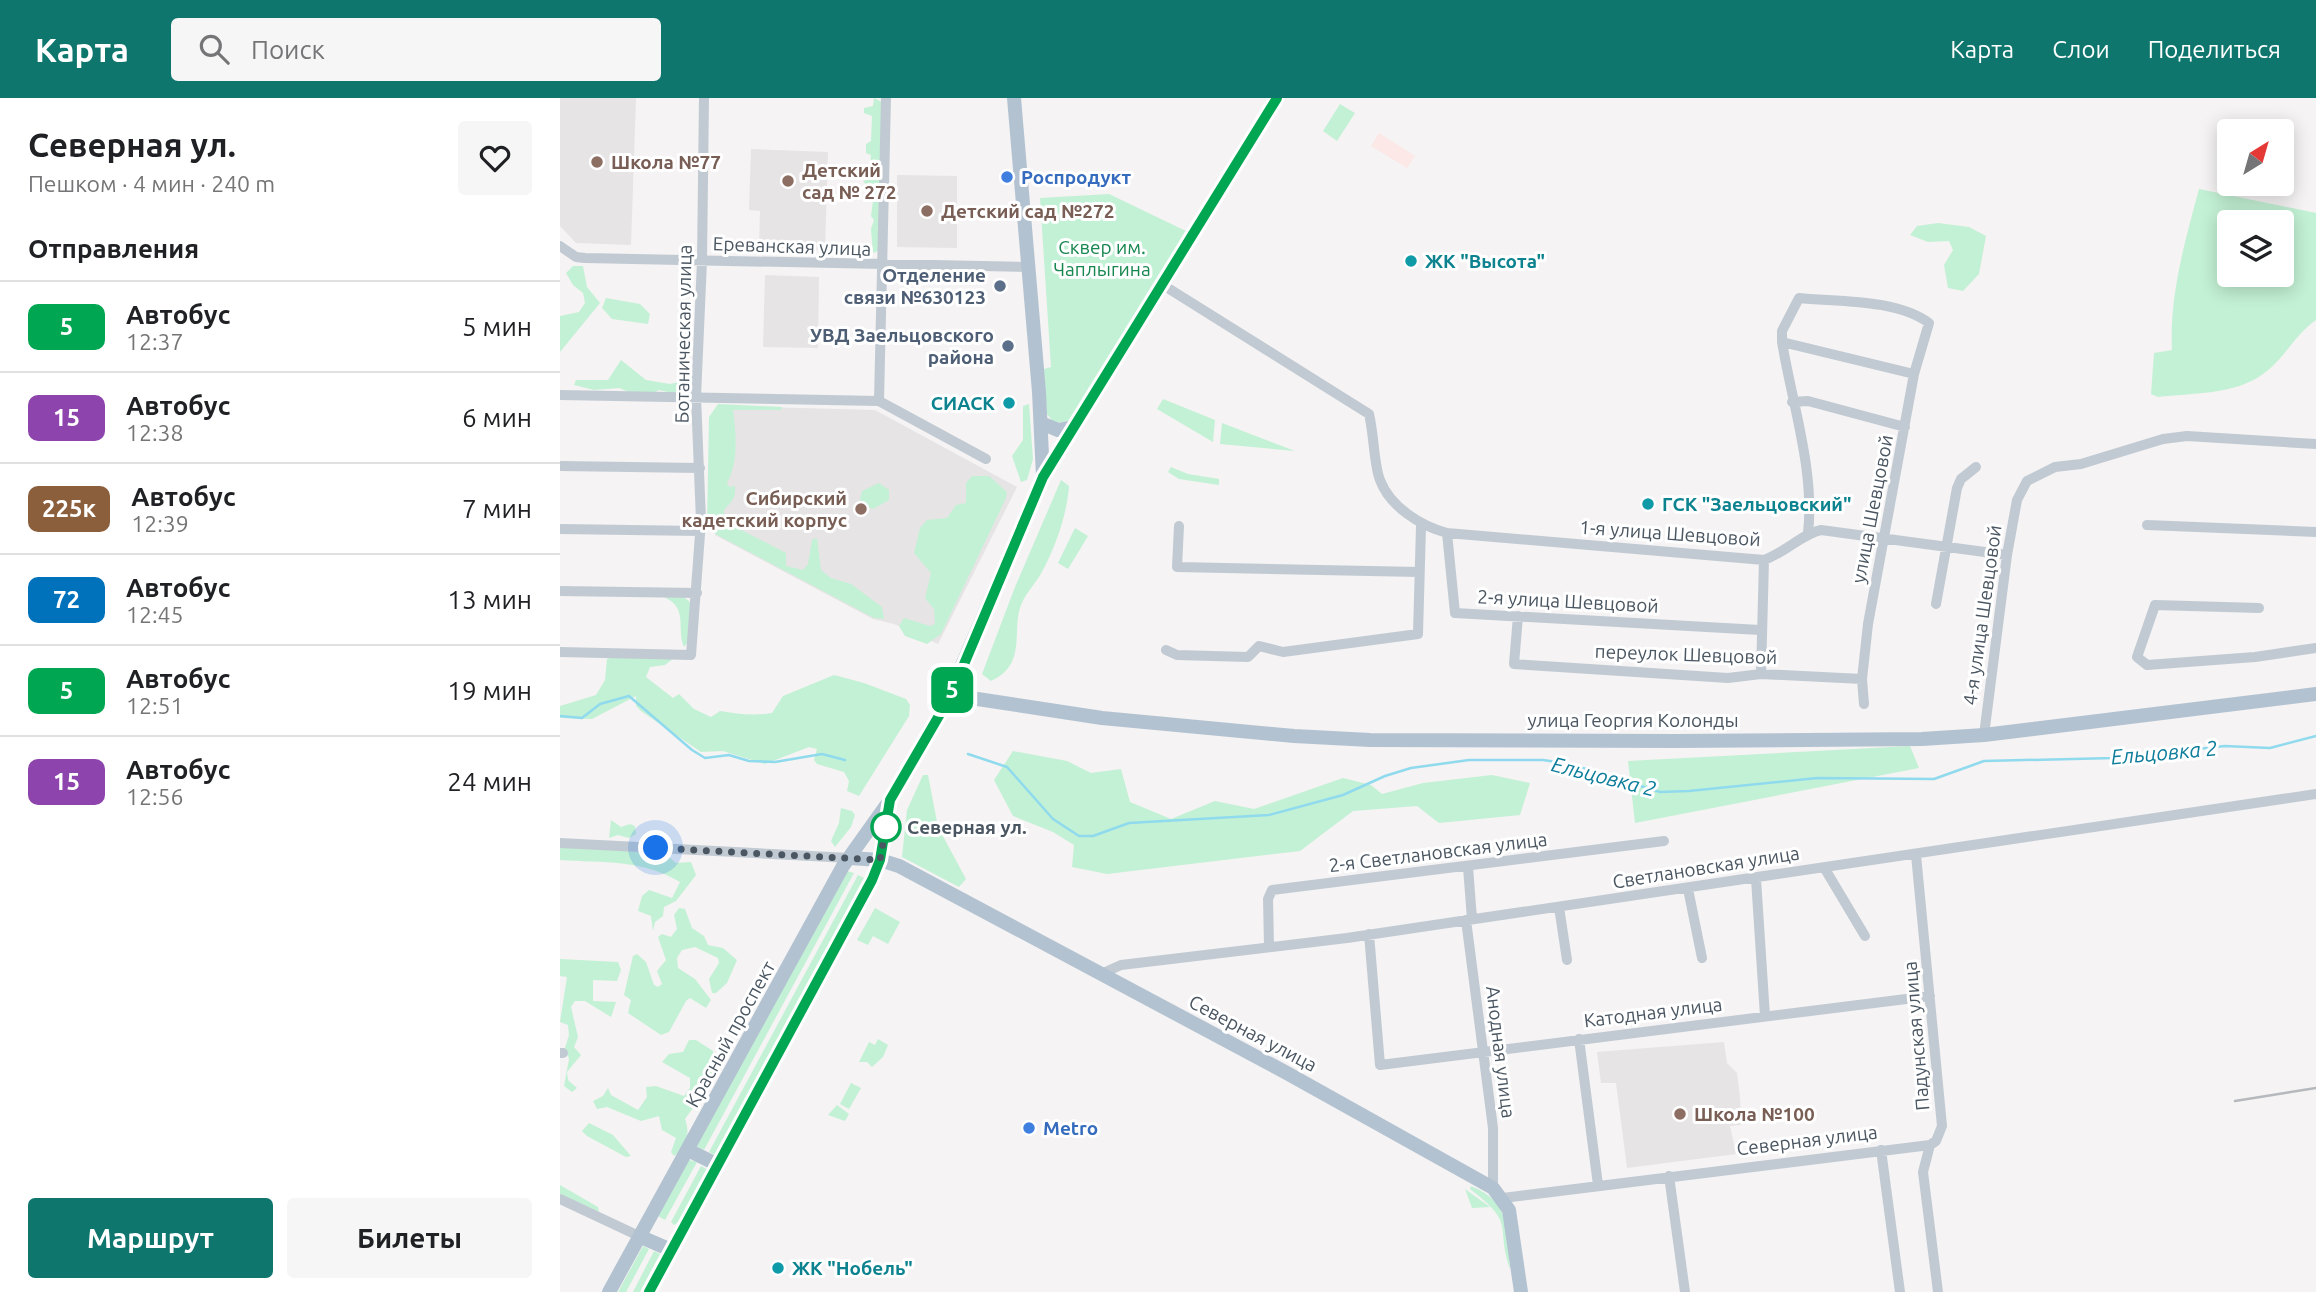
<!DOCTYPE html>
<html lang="ru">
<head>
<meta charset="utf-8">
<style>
	:root { --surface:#fff; --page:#f6f6f6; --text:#202124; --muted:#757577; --line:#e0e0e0; --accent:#0f766e }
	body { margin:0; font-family:Ubuntu,sans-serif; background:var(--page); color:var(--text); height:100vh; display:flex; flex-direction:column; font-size:26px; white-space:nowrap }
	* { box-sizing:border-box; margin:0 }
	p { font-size:23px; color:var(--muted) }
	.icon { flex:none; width:38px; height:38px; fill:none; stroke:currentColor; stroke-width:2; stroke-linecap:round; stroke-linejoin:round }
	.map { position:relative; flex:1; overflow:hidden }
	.drawer { display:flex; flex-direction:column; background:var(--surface); width:560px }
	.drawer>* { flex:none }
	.badge { padding:0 14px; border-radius:10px; font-size:24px; line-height:46px }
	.needle { width:46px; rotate:37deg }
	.controls { position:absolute; left:1657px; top:21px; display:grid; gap:14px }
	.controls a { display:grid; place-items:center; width:77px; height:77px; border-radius:7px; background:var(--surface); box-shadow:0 4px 18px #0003; font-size:35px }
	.you { position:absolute; width:35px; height:35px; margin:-18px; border:5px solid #fff; border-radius:50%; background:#1a73e8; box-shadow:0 0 0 10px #1a73e833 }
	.map>.badge { position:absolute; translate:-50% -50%; box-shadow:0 0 0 4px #fff }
	h2 { padding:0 28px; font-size:26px; line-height:63px }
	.round { display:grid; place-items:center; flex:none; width:74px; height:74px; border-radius:7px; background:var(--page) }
	.summary { display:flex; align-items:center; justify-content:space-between; height:119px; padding:0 28px }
	h1 { font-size:33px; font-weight:600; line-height:52px }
	.button { display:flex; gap:14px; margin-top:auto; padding:14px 28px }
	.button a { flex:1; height:80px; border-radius:7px; background:var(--accent); color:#fff; font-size:28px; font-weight:600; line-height:80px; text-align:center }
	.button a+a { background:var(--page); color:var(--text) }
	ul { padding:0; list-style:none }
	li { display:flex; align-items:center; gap:21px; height:91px; padding:0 28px; border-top:2px solid var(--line) }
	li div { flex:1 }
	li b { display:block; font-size:26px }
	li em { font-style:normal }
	li .badge { min-width:77px; font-weight:700; text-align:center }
	header { display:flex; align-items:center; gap:42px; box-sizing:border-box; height:98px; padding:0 35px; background:var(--accent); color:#fff }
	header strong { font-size:33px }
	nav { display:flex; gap:38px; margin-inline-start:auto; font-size:24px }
	.search { width:490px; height:63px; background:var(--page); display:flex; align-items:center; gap:18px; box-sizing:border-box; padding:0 24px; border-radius:7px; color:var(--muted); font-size:26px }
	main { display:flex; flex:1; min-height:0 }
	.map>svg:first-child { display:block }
	.education { fill:#e6e4e5 }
	.medical { fill:#fce8e6 }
	.green { fill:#c3f1d5; fill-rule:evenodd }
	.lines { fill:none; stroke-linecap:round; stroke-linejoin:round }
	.stream { stroke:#90daee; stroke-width:2.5 }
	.minor { stroke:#c1cad2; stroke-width:10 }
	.major { stroke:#b3c2d1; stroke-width:14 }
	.rail { stroke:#b5b8bd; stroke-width:2.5 }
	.line-casing { stroke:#fff; stroke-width:16 }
	.line { stroke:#00a651; stroke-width:10 }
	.walk { stroke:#4a5661; stroke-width:7; stroke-dasharray:0 12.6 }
	.education-dot { fill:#8d6e63; stroke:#fff; stroke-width:2.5 }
	.shop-dot { fill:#3f7fe0; stroke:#fff; stroke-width:2.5 }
	.culture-dot { fill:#0f9aa8; stroke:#fff; stroke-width:2.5 }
	.service-dot { fill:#5c6f8a; stroke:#fff; stroke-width:2.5 }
	.stop-dot { fill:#fff; stroke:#00a651; stroke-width:3.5 }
	.labels { text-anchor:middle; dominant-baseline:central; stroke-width:6; stroke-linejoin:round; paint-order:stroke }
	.education-label { font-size:19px; font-weight:bold; fill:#785e54; stroke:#fff; text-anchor:start }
	.shop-label { font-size:19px; font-weight:bold; fill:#366cbe; stroke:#fff; text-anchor:start }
	.street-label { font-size:19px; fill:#4a5661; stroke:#fff }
	.park-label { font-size:19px; fill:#17864f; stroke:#fff }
	.culture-label { font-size:19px; font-weight:bold; fill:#0d838f; stroke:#fff; text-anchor:start }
	.service-label { font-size:19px; font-weight:bold; fill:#4e5e75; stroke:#fff; text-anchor:end }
	.stop-label { font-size:19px; font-weight:bold; fill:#4a5661; stroke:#fff; text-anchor:start }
	.water-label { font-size:21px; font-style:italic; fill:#0c7c9b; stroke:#fff }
</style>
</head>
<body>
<header>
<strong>Карта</strong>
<div class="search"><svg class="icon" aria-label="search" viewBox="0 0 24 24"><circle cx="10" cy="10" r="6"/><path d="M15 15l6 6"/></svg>Поиск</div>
<nav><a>Карта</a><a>Слои</a><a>Поделиться</a></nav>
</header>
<main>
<section class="drawer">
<div class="summary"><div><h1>Северная ул.</h1><p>Пешком · 4 мин · 240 m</p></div><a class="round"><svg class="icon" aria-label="heart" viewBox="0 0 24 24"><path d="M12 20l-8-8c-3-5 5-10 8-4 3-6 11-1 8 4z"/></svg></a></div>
<h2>Отправления</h2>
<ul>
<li><span class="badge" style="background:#00a651;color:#fff">5</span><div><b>Автобус</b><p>12:37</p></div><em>5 мин</em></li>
<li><span class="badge" style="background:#8e44ad;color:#fff">15</span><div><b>Автобус</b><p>12:38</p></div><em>6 мин</em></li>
<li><span class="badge" style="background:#8b5e3c;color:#fff">225к</span><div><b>Автобус</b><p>12:39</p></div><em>7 мин</em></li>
<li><span class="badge" style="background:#0072bc;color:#fff">72</span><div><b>Автобус</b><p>12:45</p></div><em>13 мин</em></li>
<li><span class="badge" style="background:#00a651;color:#fff">5</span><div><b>Автобус</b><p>12:51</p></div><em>19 мин</em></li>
<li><span class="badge" style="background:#8e44ad;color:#fff">15</span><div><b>Автобус</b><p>12:56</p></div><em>24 мин</em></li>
</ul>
<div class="button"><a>Маршрут</a><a>Билеты</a></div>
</section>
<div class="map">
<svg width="1756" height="1194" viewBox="0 0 1756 1194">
	<rect width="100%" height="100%" fill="#f5f3f3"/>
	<!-- education -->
	<path class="education" d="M0,0H76L71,147L16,145L0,128Z
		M191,51L268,54L265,152L199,149L200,113L189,112Z
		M337,77L397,78V150L337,149Z
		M205,177L259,179L258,250L203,249Z
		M158,308L315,312L457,389L378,546L334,526L313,521L155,437Z
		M1164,944L1167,965L1177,975L1180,999L1181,1027L1170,1028L1176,1056L1067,1070L1056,985H1041L1037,954Z"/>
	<!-- medical -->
	<path class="medical" d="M819,35L855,58L847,70L811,48Z"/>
	<!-- green -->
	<path class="green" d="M314,0L324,5L318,153L313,155L311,131L314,122L311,118L314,95L303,83L310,81L311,57L306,55V46L311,43L312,18L304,15V10L313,8Z
		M780,6L795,15L777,43L763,33Z
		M1639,91L1756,115V222C1735,236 1724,262 1703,276C1675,297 1631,295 1598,299L1591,296L1594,255L1612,252C1609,199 1625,143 1639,91ZM1722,124V177H1670V124Z
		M549,96L628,134L510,323L494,325L487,316L484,271L491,269L480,100Z
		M1378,125L1409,129L1426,138L1419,176L1403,193L1388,190L1384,167L1393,152L1389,143L1368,144L1350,137L1357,128Z
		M13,168H23L27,189L40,205L0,254V218L19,214L25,205L23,195L13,187L6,175Z
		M46,200L80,206L90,216L88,226L52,221L42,210Z
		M61,262L86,282L110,286L124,283L127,274L133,272V289L122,297L99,292L84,300L59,290L34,292L14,287L16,282H48Z
		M603,301L655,322L653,344L597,311Z
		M158,306L222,309L221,312H173C176,336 179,363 167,385L169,389L175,388C176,401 172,403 164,412V423L226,455V468L243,472L248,466L252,442L257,440L261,472L271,480L291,486L322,509L324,521L314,520L157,437L147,428L149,319Z
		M469,306L473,361L467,382L461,384L452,358L463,342V308Z
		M662,325L735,353L660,346Z
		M611,369L628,376L659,381V387L619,381L608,374Z
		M412,378H429L447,394L446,400L381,536L367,546L345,538L339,528L344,520L370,528L375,526L374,511L365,500L371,475L354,455L360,430L367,422L387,420L396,407L406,405V385Z
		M501,382L509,388C507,415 497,445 484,470C478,483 466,494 461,507C451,532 468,566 431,583L422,576L455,489Z
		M319,385L329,392V402L313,411L299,406L302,393Z
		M515,430L528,438L508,471L498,465Z
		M104,499H124L132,506L129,543L124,549C116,531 129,510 104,499Z
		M55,558L114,560L105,567L90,569L86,579L113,600L119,596L134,611L151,619L160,613C176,616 196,618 212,615L223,598L274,577L304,585L346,601L350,607L349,618L299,698L287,693L289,683L284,674L257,666L254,662L257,651L249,649L205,666L163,653L141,654L81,613L76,608V598L32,621L0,620V608L36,597L45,582L47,561Z
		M1350,648L1359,670L1075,725L1068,663Z
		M453,653L507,663L531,675L561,671L570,704L611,721L655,703L694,711L783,680L811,687L822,696L863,685L932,677L970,685L960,717L879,725L857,708L793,713L740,753L547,776L512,769L514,747L493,734L453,718L434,682Z
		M363,677H368L378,729L406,781L399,789L342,759L347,712Z
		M281,710L292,713L295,717L291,729L275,749L271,743L279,725Z
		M51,722L61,729L70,726L75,728L76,736L69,740L58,737L49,740Z
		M0,749L104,755L116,765L131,764L136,777L116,803L104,809L103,818L95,824L93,833L91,818L78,813L82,798L89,792L112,800L120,784C81,761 44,765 0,762Z
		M287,773L294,775L144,1052L136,1048Z
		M298,777L304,780L156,1058L149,1054Z
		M119,810L125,811L132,830L144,838L148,847L163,850L177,862L167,885L156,895H152L149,881L159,865L158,860L135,849L122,852L117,860L118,870L135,881L151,902L146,910L130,900L126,903L109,934L101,937L68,915L71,902L64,897L73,858L77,856L86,864L94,887L98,889L102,886L97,873L106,862L98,839L102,836L111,839L117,831L114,817Z
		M315,810L340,824L328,846L313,838L308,847L297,842Z
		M0,861L58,864L61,872L57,883L33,882V903L56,904L51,919L25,903H15L11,909L18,939L14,949L21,957L7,974L8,982L17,990L12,994L4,988L9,961L5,950L9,937L8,927L0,924L7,879L0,878Z
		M318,941L328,947L323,959L312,969L307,964H299L309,944L315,947Z
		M129,942H136L153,953C159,975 138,1004 125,1021C130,1035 128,1049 114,1058L111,1054L116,1040L102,1032L99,1018L81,1023L47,1009L37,1011L33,1003L43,998L48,990L51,997L78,1012L87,999L86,989L96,988L124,998L130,990V980L102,964L109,956L123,954Z
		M291,985L301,990L289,1011L280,1006Z
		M277,1007L289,1016L285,1023L268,1017Z
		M29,1025L53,1037L71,1058L66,1059L27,1038L22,1033Z
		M129,1062L137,1064L105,1122L98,1118Z
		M141,1068L148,1072L122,1122L114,1127L111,1124Z
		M0,1087L38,1109L39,1114L0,1096Z
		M911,1088C952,1104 947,1134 950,1171C935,1126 957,1127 910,1091Z
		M905,1091L930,1109L912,1110Z
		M83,1148L89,1151L66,1194H58Z
		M94,1153L100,1156L80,1194H73Z"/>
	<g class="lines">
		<!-- stream -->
		<path class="stream" d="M0,618L22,620L40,606L69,598L132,652L145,660L169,657L189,663L215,664L262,656L285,662
			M408,656L447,669L493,721L519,738H533L569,725L709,717L783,697L825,678L851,670L909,662H983L1010,666L1100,694L1129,693L1257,680L1374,681L1424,663L1554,660L1665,648L1710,650L1756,638"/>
		<!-- minor -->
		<path class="minor" d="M0,148L16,159L25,160L468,169
			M603,187L809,316C814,336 814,368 820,382C830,409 861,428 887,435L1204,462C1226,454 1242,436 1261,432L1447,457
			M1222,244L1354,276
			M0,297L319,303L426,361
			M319,303L326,0
			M1232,304L1248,303L1345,329
			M0,368L140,370
			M483,379L717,0
			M1587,427L1756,434
			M619,428L617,469L859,474
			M0,431L141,433
			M887,435L895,515L1200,532
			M1248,435C1255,373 1232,305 1222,244V233L1239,200C1280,204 1336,201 1369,225L1354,276L1308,526L1302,581L1304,606
			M0,493L137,495
			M1376,506L1397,390L1401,381L1416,369
			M1699,510L1595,507L1577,559L1587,567L1695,559L1756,550
			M958,518L954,566L1168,580L1201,576L1302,581
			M606,552L617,557L688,559L699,548L723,554L858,536L861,428
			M0,554L131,557L141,423L136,299L142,163L144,0
			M1201,576L1204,462
			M1424,637L1447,457L1457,402L1467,383L1495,369L1521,366L1603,341L1627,338L1756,346
			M0,745L290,760
			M1356,757L1382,1028L1376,1043L1370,1047L1363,1074L1378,1194
			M908,769L912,821
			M1265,771L1305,838
			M1196,781L1205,918
			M1128,791L1142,860
			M999,809L1007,862
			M906,822L933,1030V1090
			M809,836L820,967L1370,898
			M709,848L708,801L712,792L1104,743
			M541,876L561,867L787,840L1756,696
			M1019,941L1038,1087
			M0,955H3
			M1321,1052L1340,1194
			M1109,1078L1125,1194
			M943,1100L1370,1047
			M0,1101L81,1139"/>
		<!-- major -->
		<path class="major" d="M481,325L498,332L513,329
			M391,597L542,620L734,638L810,642L1117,643L1362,641L1424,637L1756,596
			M290,760L320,762L339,768L725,974L933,1090L949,1112L961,1194
			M128,1052L158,1067
			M81,1139L111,1152
			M49,1194L283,768L330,702L385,607L483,379L479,294L454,0
			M89,1194L312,782L320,762L329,708"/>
		<!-- rail -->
		<path class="rail" d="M1675,1003L1756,990"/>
	</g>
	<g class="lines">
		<defs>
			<path id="line" d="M89,1194L312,782L320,762L330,702L391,597L483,379L717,0"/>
		</defs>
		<!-- line casing -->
		<use href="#line" class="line-casing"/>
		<!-- line -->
		<use href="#line" class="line"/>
		<!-- walk -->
		<path class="walk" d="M96,750L320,762L327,722L326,729"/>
	</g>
	<!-- markers -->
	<g class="education-dot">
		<circle cx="37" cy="64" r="7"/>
		<circle cx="228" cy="83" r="7"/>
		<circle cx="367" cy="113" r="7"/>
		<circle cx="301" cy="411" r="7"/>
		<circle cx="1120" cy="1016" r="7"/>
	</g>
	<g class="shop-dot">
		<circle cx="447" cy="79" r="7"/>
		<circle cx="469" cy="1030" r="7"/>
	</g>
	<g class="culture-dot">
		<circle cx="851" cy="163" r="7"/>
		<circle cx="449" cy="305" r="7"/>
		<circle cx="1088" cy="406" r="7"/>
		<circle cx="218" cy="1170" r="7"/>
	</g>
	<g class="service-dot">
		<circle cx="440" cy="188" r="7"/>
		<circle cx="448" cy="248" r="7"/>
	</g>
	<circle class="stop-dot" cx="326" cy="729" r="14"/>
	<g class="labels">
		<!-- education labels -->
		<g class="education-label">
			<text x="51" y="64">Школа №77</text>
			<text x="242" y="72">Детский<tspan x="242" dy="22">сад № 272</tspan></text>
			<text x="381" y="113">Детский сад №272</text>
			<text x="287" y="400" text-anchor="end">Сибирский<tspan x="287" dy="22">кадетский корпус</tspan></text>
			<text x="1134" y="1016">Школа №100</text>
		</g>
		<!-- shop labels -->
		<g class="shop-label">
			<text x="461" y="79">Роспродукт</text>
			<text x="483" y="1030">Metro</text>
		</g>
		<!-- street labels -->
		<g class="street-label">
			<text transform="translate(232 148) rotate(2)">Ереванская улица</text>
			<text transform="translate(123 236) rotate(-89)">Ботаническая улица</text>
			<text transform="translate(1312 411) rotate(-79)">улица Шевцовой</text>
			<text transform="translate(1110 435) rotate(4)">1-я улица Шевцовой</text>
			<text transform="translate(1008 503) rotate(3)">2-я улица Шевцовой</text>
			<text transform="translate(1422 517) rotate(-82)">4-я улица Шевцовой</text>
			<text transform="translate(1126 556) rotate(2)">переулок Шевцовой</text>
			<text x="1073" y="622">улица Георгия Колонды</text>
			<text transform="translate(878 754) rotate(-7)">2-я Светлановская улица</text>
			<text transform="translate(1146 769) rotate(-9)">Светлановская улица</text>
			<text transform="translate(1093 914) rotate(-7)">Катодная улица</text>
			<text transform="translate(693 935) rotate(28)">Северная улица</text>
			<text transform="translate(170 936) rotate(-61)">Красный проспект</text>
			<text transform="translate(1356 938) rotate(-95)">Падунская улица</text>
			<text transform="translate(941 954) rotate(83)">Анодная улица</text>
			<text transform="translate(1247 1042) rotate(-7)">Северная улица</text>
		</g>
		<!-- park labels -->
		<g class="park-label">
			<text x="542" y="149">Сквер им.<tspan x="542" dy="22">Чаплыгина</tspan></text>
		</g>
		<!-- culture labels -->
		<g class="culture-label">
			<text x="865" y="163">ЖК "Высота"</text>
			<text x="435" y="305" text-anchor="end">СИАСК</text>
			<text x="1102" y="406">ГСК "Заельцовский"</text>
			<text x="232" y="1170">ЖК "Нобель"</text>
		</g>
		<!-- service labels -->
		<g class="service-label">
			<text x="426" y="177">Отделение<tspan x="426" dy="22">связи №630123</tspan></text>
			<text x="434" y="237">УВД Заельцовского<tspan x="434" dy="22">района</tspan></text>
		</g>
		<!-- stop labels -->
		<g class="stop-label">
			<text x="347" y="729">Северная ул.</text>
		</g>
		<!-- water labels -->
		<g class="water-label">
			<text transform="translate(1604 654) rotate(-5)">Ельцовка 2</text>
			<text transform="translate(1044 678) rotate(14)">Ельцовка 2</text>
		</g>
	</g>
</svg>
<div class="controls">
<a><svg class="needle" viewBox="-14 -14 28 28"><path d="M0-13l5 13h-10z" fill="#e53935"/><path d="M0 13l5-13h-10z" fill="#757577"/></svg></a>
<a><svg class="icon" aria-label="layers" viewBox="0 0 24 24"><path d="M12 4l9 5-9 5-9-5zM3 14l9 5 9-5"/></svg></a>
</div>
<div class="you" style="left:96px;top:750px"></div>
<b class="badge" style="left:392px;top:592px;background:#00a651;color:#fff">5</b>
</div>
</main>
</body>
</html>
